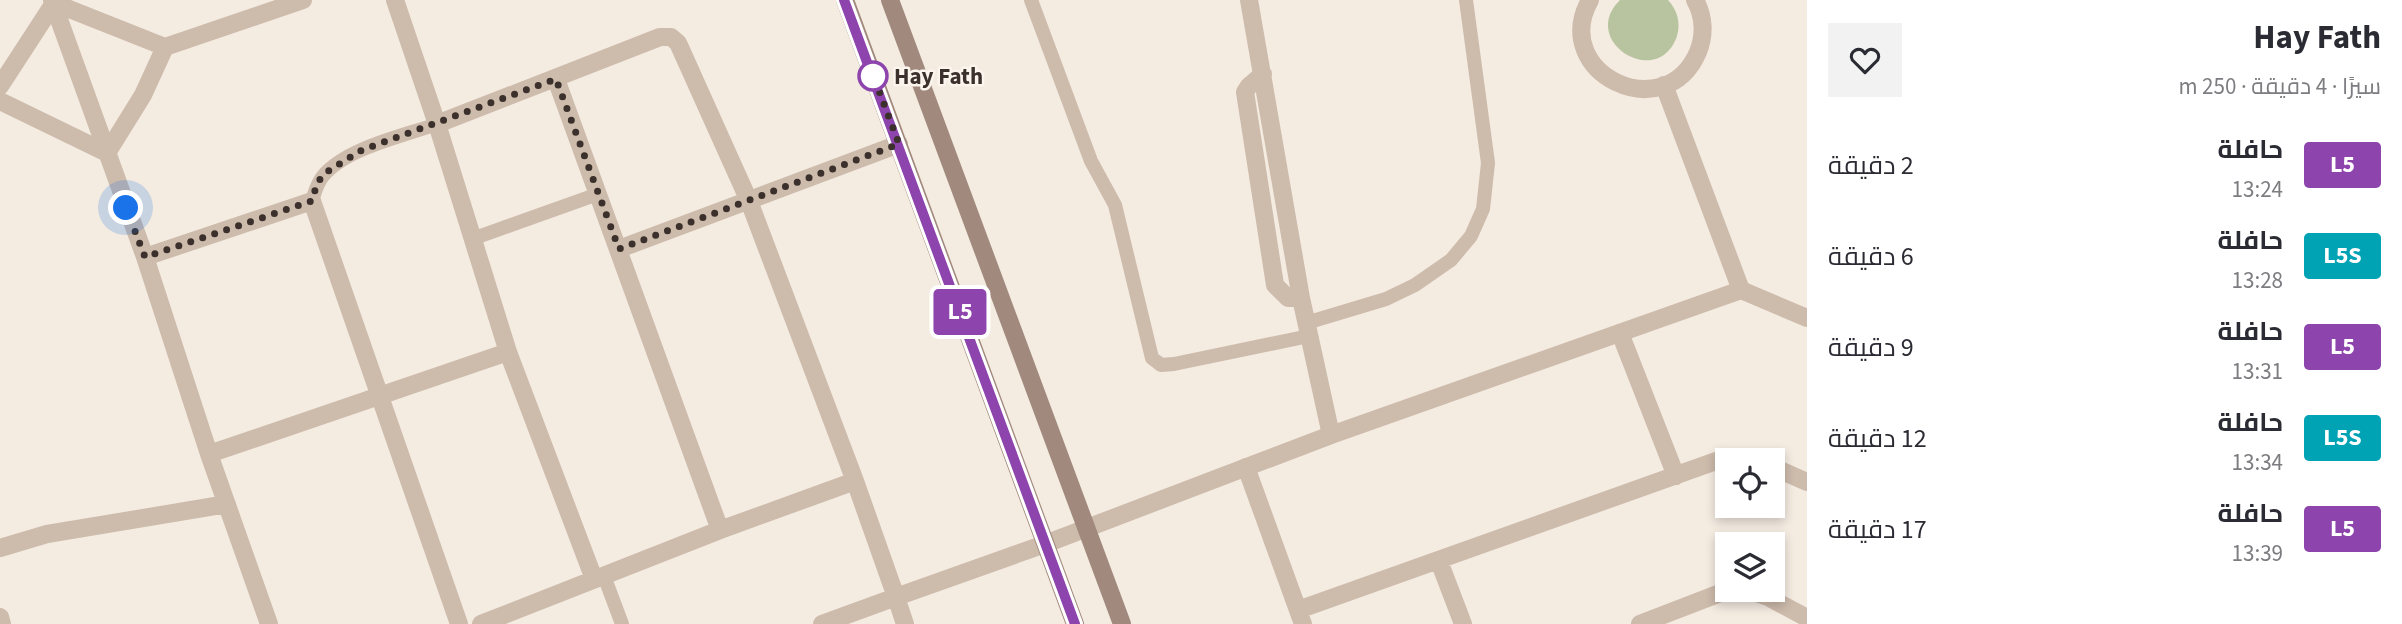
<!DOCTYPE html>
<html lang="ar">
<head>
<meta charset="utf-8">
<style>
	:root { --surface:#fff; --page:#f2f2f3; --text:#2b2b33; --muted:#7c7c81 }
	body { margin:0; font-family:"Source Sans 3",Cairo,sans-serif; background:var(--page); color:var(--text); direction:rtl; height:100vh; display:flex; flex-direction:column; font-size:26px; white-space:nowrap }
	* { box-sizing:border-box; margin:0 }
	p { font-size:23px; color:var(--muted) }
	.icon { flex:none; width:38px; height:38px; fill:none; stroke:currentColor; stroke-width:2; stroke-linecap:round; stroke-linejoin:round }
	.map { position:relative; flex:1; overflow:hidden; direction:ltr }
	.panel { display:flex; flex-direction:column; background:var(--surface); width:595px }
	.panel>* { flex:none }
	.badge { padding:0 14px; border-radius:5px; font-size:24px; line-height:46px }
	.fabs { position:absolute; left:1715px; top:448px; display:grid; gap:14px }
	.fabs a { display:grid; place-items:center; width:70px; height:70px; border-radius:0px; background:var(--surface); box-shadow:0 4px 10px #0003; font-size:35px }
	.you { position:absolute; width:35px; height:35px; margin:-18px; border:5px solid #fff; border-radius:50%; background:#1a73e8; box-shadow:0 0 0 10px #1a73e833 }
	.map>.badge { position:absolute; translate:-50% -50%; box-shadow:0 0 0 4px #fff }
	.round { display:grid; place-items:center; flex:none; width:74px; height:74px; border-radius:0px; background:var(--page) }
	.head { display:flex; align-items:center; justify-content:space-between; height:119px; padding:0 21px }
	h1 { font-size:33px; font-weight:700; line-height:52px }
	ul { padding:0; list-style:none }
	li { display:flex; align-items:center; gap:21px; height:91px; padding:0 21px }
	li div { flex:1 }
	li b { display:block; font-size:26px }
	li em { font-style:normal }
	li .badge { min-width:77px; font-weight:700; text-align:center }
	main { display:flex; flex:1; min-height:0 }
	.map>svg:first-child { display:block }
	.green { fill:#b8c4a0 }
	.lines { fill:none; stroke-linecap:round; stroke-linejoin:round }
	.service { stroke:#cdbbac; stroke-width:14 }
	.minor { stroke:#cdbbac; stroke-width:18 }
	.tertiary { stroke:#cdbbac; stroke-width:18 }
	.secondary { stroke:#a18a7d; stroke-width:18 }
	.line-casing { stroke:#fff; stroke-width:16 }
	.line { stroke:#8e44ad; stroke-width:10 }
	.walk { stroke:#3b302b; stroke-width:7; stroke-dasharray:0 12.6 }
	.stop-dot { fill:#fff; stroke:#8e44ad; stroke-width:3.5 }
	.labels { text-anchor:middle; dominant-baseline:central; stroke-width:5; stroke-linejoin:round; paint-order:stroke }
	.stop-label { font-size:23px; font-weight:bold; fill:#3b302b; stroke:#fbf5ee; text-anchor:start }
</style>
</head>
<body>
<main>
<section class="panel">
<div class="head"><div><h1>Hay Fath</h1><p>سيرًا · 4 دقيقة · 250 m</p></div><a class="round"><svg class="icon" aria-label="heart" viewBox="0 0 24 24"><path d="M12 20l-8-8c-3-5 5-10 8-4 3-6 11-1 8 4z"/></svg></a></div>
<ul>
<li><span class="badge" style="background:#8e44ad;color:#fff">L5</span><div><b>حافلة</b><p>13:24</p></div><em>2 دقيقة</em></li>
<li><span class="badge" style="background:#00a3b4;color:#fff">L5S</span><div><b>حافلة</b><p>13:28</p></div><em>6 دقيقة</em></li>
<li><span class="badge" style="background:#8e44ad;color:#fff">L5</span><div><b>حافلة</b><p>13:31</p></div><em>9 دقيقة</em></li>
<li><span class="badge" style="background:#00a3b4;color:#fff">L5S</span><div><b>حافلة</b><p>13:34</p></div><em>12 دقيقة</em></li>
<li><span class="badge" style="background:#8e44ad;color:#fff">L5</span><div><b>حافلة</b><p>13:39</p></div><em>17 دقيقة</em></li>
</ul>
</section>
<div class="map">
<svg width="1807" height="624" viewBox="0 0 1807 624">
	<rect width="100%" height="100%" fill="#f4ebe1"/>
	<!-- green -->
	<path class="green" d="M1620,0H1668C1677,10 1681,22 1677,36C1658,91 1578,41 1620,0Z"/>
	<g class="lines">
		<!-- service -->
		<path class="service" d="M1031,0L1091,161L1115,205L1152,358L1161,365L1174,364L1309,336
			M312,201C315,192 317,183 323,176C346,148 403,136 437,124
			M472,239L598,194
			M1306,323L1386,299L1415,285L1451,260L1471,236L1483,209L1488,163L1466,0
			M604,576L622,624"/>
		<!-- minor -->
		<path class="minor" d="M52,0L145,257L209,454L269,624
			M395,0L437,124L508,352L594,579
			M1249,0L1301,298L1331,435
			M1263,74L1249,86L1245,92L1275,285L1288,298H1301
			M556,79L720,530
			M0,86L54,3L165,47L303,0
			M0,101L107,153L143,95L165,47
			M437,124L660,37H671L678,43L749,201L855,481L896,597L822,624
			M619,249L899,144
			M145,257L312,201L459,624
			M1741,290L1807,318
			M1620,333L1676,476
			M209,454L508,352
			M1246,467L1303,624
			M1773,467L1807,482
			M0,548L47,534L227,504
			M1439,561L1463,624
			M1747,590L1768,597L1807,618
			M1298,610L1716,461L1740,457L1756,460
			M0,617L2,624
			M481,624L720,530L855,481
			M905,624L896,597L1045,544
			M1640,624L1723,592L1740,590"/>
		<!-- tertiary -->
		<path class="tertiary" d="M1590,0C1549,73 1665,129 1698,52C1705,35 1704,16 1695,0
			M1045,544L1331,435L1741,290L1664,85"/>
		<!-- secondary -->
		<path class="secondary" d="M845,0L1075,624
			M890,0L1122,624"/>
	</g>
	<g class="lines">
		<defs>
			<path id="line" d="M844,0L1075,624"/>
		</defs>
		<!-- line casing -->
		<use href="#line" class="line-casing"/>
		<!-- line -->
		<use href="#line" class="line"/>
		<!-- walk -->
		<path class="walk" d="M126,208L145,257L312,201L317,183L325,173L362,150L556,79L619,249L899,144L872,72L873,76"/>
	</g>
	<!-- markers -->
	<circle class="stop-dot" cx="873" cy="76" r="14"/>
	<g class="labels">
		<!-- stop labels -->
		<g class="stop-label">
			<text x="894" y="76">Hay Fath</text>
		</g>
	</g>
</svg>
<div class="fabs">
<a><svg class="icon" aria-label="locate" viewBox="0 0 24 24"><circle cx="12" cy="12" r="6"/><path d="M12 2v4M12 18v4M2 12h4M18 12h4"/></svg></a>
<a><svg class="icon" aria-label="layers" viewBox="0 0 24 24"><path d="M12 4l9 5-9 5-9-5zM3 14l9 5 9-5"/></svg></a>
</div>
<div class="you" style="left:126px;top:208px"></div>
<b class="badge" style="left:960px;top:312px;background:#8e44ad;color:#fff">L5</b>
</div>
</main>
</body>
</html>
